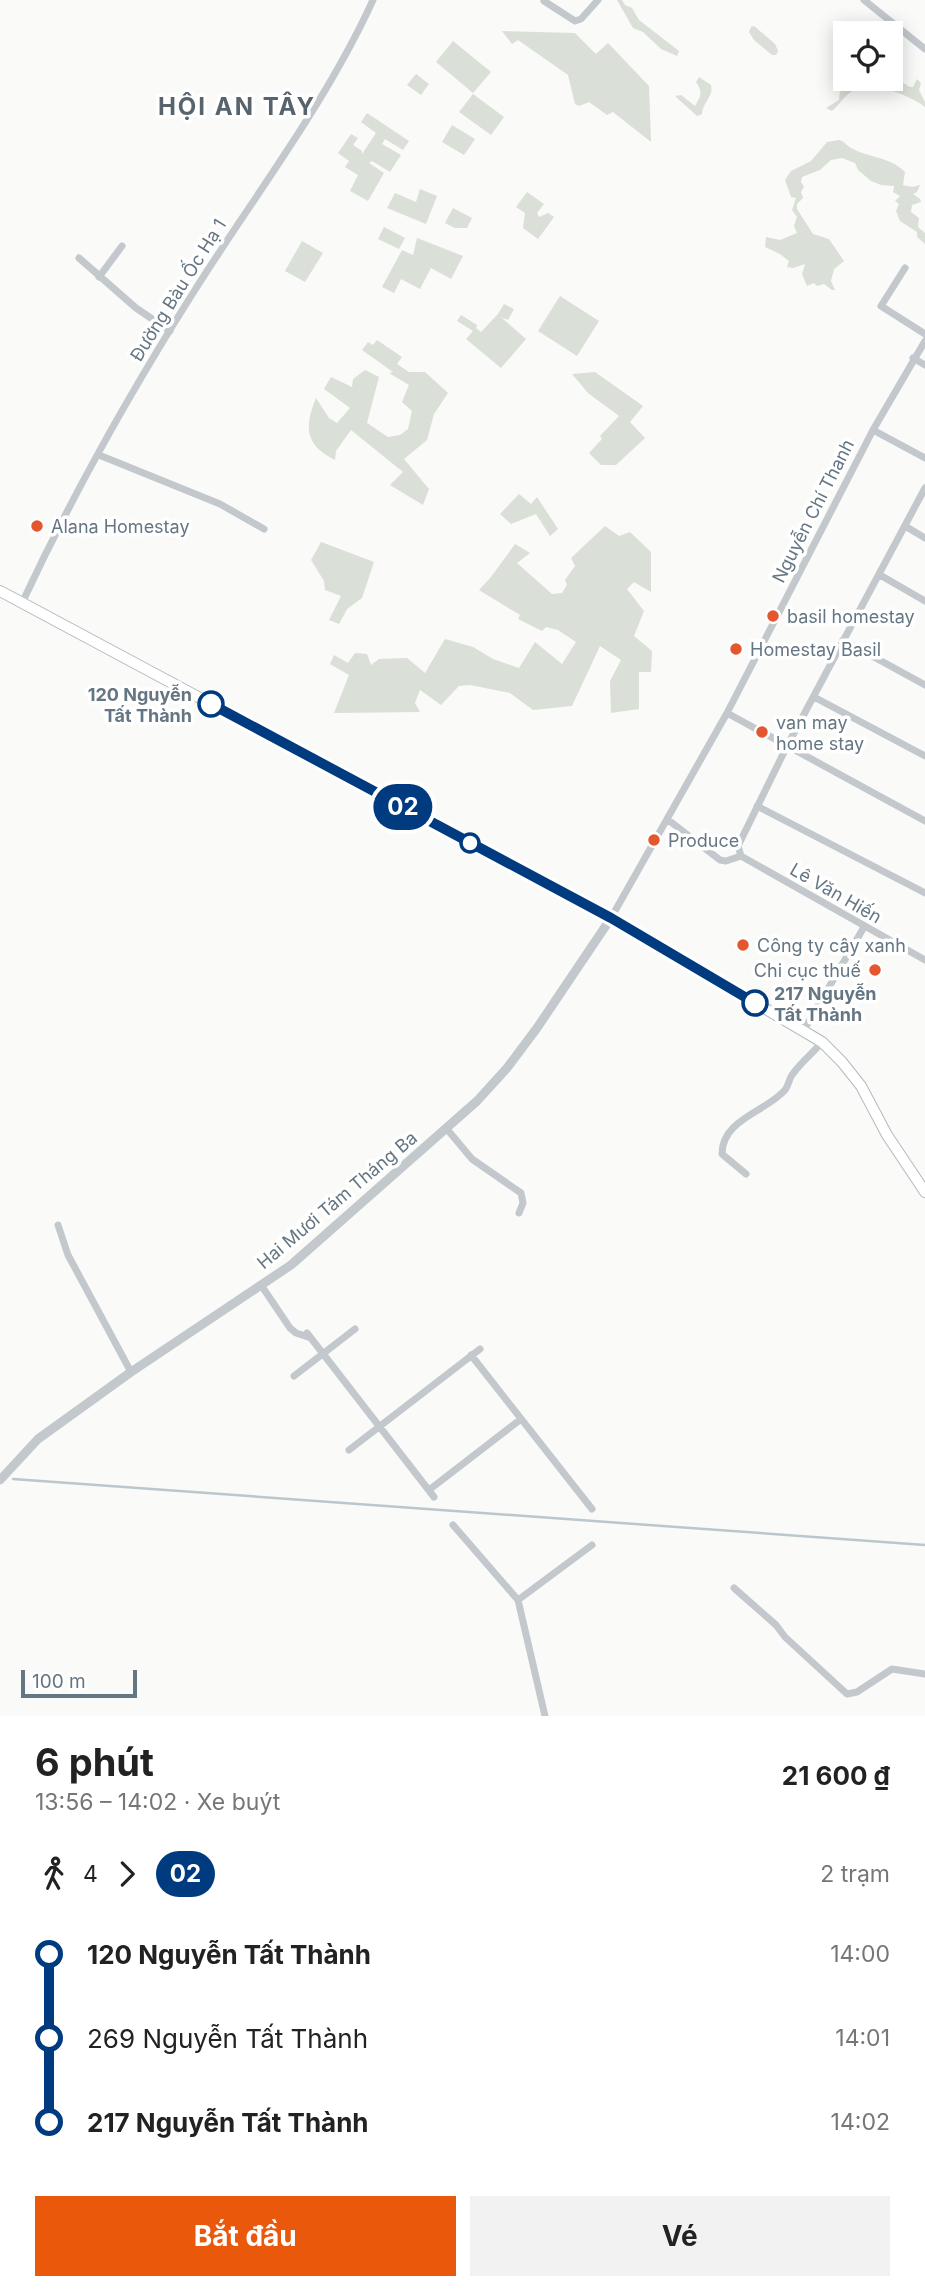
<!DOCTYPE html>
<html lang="vi">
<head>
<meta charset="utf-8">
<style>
	:root { --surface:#fff; --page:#f2f2f2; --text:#222; --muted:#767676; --accent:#ea580c }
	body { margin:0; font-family:Inter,sans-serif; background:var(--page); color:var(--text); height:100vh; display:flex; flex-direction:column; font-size:26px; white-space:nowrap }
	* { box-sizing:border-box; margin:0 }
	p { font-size:23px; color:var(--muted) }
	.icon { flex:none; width:38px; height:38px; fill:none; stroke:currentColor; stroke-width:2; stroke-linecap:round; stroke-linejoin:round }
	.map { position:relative; height:1716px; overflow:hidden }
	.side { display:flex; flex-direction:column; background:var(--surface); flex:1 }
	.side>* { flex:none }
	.badge { padding:0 14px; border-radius:23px; font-size:24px; line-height:46px }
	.tools { position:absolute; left:833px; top:21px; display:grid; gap:14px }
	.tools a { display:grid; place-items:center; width:70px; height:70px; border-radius:0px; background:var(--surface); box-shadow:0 4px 18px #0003; font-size:35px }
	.scale { position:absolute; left:21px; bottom:18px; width:116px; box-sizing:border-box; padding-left:7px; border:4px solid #657683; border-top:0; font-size:19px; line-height:24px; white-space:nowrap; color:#657683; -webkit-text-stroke:5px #fff; paint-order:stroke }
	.map>.badge { position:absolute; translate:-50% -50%; box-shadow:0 0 0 4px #fff }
	.legs { display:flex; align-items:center; gap:10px; height:77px; padding:0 35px; font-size:23px }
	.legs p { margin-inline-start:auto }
	.overview { display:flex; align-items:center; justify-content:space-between; height:119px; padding:0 35px }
	h1 { font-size:38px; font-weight:700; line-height:52px }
	.primary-button { display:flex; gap:14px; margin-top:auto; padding:14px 35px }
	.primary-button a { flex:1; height:80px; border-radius:0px; background:var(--accent); color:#fff; font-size:28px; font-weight:700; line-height:80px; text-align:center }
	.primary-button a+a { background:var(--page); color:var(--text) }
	ul { padding:0 35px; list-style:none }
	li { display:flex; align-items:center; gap:24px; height:84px; font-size:26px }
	li i { display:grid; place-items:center; width:10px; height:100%; margin:0 9px; background:currentColor }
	li i::after { content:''; width:18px; height:18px; margin:-9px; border:5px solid; border-radius:50%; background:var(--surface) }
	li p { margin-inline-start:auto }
	li:first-child i { background:linear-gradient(#0000 50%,currentColor 0) }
	li:last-child i { background:linear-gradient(currentColor 50%,#0000 0) }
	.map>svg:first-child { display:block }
	.green { fill:#dadfd7 }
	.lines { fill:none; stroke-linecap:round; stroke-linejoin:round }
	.stream { stroke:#bbc7cb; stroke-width:2.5 }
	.secondary-casing { stroke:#b3babf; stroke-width:12 }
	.minor { stroke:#c3c8cc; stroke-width:7 }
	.tertiary { stroke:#c3c8cc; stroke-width:9 }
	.secondary { stroke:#fff; stroke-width:10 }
	.line-1-casing { stroke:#fff; stroke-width:16 }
	.line-1 { stroke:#003b80; stroke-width:10 }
	.poi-dot { fill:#e4572e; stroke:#fff; stroke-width:2.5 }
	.stop-1-dot { fill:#fff; stroke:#003b80; stroke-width:3.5 }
	.labels { text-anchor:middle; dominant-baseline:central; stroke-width:7; stroke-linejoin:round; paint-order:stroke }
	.street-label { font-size:18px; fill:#657683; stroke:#fff }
	.poi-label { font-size:18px; fill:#657683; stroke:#fff; text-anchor:start }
	.stop-label { font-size:18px; font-weight:bold; fill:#657683; stroke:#fff; text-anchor:end }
	.district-label { font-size:24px; font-weight:bold; letter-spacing:2px; fill:#57646e; stroke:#fff }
</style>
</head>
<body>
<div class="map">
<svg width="925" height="1716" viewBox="0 0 925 1716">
	<rect width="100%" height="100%" fill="#fafaf8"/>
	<!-- green -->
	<path class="green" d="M617,0H622L625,5L632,8L639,20L679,51L677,56L661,49L643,32L633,28Z
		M754,26L775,44L778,51L776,55H772L754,40L749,32L751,27Z
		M502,31L575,33L596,54L608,43L649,86L651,142L613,112L607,115L589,102L579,106L575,104L568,75L518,40L512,44Z
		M453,41L491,72L473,93L436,62Z
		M416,74L429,84L421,95L407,85Z
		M699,77L711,85C714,97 702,103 702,114L697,116L675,96L681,95L695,106C701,96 703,92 696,82Z
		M857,79H871L899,84L903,83L910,87H913L917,79L921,83L919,90L925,102V107C911,96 874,81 856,89C846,93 840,104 832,111L826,108L839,100L840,91L850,81Z
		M473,94L504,117L491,135L459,112Z
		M367,113L409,141L403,150L385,139L382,144L401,155L390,172L372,161L369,163L384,173L368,201L350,191L358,175L345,167L349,161L338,153L351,134L358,138L353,145L362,151V154L376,133L361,122Z
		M452,125L475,139L464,155L442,142Z
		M839,140C846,142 846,146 853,149C870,158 890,157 905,172L903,185L912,187L920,185L917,192L913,194L920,199L921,202L912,205L911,212L919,218L918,227L925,233V244L917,237V232L900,221L896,211L899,204L895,201L900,196L893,192L894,186L881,185L871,181L858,170L855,163L842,158L831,160L820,170L802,177L801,182L804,187L801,192L803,198L797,204V209L813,234L829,239L844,261L834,269L831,281L835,290H832L824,284L817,286L814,283L807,286L802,274L805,264L793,268L787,267L789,261L780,254L765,247L766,237L780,240L797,233L794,226L797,217L792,210L796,198L791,197L785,180L791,171L811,161L827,142Z
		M420,189L437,196L426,224L387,208L395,193L416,202Z
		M527,192L544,204L537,213L539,217L548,213L554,217L538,239L523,228L525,213L516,207Z
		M453,208L472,218L467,228H455L445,223Z
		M384,227L405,238L399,249L378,239Z
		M417,238L463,256L451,279L431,268L420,289L401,279L394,293L382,287L402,250L413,255Z
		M302,241L323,253L305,282L285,271Z
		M560,296L599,321L577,356L538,331Z
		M504,304L514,309L508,320L501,317L526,339L501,368L466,339L473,331L457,321L461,315L477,325L476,328L481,332L498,314Z
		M377,340L402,357L397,364L409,372H425L448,393L434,414L427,440L404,459L429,489L423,505L390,485L403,472L351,430L336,451L335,460C305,445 304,428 316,398L329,418L337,423L350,408L324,389L331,377L352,387L353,379L365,370L379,377L367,423L388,437L400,435L408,429L412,411L402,402L409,385L389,373L393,372L362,350L368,342L373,345Z
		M595,372L643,406L630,422L645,438L616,465H601L589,453L602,439L600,436L619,416L588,393L572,374Z
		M519,494L531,504L537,497L558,529L550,536L536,514L511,524L500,514Z
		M605,526L619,536L630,532L651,552V592L634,582L627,589L644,611L634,636L652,651L651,672H639V709L611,713L610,681L621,660L600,646L572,706L533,710L510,693L470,685L459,686L441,705L420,690L415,703L420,712L334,713L349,675L330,664L334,655L348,663L355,653L367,654L371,665L379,659L407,658L425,673L445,639L473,647L493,659L519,668L535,642L562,664L576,642L558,630L546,627L542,631L518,619L520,615L479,590L491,577L515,544L530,553L517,563L552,594L562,593L567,585L565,580L575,566L571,558Z
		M321,542L374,562L362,598L347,609L339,624L329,620L341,596L325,590L324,581L311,560Z"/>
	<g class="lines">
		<!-- stream -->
		<path class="stream" d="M13,1479L925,1545"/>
		<defs>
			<path id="secondary" d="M0,591L611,918L822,1042L842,1062L861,1086L887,1135L925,1192"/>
		</defs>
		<!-- secondary casing -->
		<use href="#secondary" class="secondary-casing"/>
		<!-- minor -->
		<path class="minor" d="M864,0L925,49
			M544,1L575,21L581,19L598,0
			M79,258L136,308L170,331
			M905,268L881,306L925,334
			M99,277L122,246
			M913,358L925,365
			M873,430L925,458
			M99,455L220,504L264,529
			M925,488L787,746L738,846L741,856L925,960
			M905,526L925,538
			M880,575L925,601
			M22,603C71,498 131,391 193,293C254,196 325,105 373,0
			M843,640L925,685
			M814,697L925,756
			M727,713L925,821
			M757,806L925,893
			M667,819L720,860L726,861L741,856
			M611,918L727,713L873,430L925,341
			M804,1030L864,927
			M446,1128L472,1159L521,1193L523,1203L519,1213
			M746,1174L722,1154C722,1119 766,1112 785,1090C789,1085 789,1079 792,1075C800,1063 813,1053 822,1042
			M58,1225L68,1255L131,1372
			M261,1285L290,1328L296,1333L311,1338
			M307,1333L434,1497
			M471,1355L592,1509
			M294,1376L355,1329
			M349,1450L480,1349
			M429,1490L521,1419
			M453,1525L518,1600L545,1716
			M734,1588L776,1625L785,1637L847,1694L857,1692L892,1669L925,1674
			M518,1600L592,1545"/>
		<!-- tertiary -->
		<path class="tertiary" d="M0,1480L38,1439L131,1372L291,1265L477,1101L507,1068L537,1028L611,918"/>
		<!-- secondary -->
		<use href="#secondary" class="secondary"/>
	</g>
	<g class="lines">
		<defs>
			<path id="line-1" d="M211,704L611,918L755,1003"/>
		</defs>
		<!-- line-1 casing -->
		<use href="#line-1" class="line-1-casing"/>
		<!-- line-1 -->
		<use href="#line-1" class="line-1"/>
	</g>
	<!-- markers -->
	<g class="poi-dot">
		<circle cx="37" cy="526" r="7"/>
		<circle cx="773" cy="616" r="7"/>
		<circle cx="736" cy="649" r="7"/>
		<circle cx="762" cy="732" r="7"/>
		<circle cx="654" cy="840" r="7"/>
		<circle cx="743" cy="945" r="7"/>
		<circle cx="875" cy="970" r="7"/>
	</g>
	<g class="stop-1-dot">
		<circle cx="211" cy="704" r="12"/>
		<circle cx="470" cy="843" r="9"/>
		<circle cx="755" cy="1003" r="12"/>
	</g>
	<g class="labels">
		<!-- street labels -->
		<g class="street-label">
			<text transform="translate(178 290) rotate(-58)">Đường Bàu Ốc Hạ 1</text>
			<text transform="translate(813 511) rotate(-63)">Nguyễn Chí Thanh</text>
			<text transform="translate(836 893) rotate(30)">Lê Văn Hiến</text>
			<text transform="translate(337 1200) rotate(-40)">Hai Mươi Tám Tháng Ba</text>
		</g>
		<!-- poi labels -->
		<g class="poi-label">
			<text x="51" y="526">Alana Homestay</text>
			<text x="787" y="616">basil homestay</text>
			<text x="750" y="649">Homestay Basil</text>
			<text x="776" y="722">van may<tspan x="776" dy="21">home stay</tspan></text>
			<text x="668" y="840">Produce</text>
			<text x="757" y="945">Công ty cây xanh</text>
			<text x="861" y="970" text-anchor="end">Chi cục thuế</text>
		</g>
		<!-- stop labels -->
		<g class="stop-label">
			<text x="192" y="694">120 Nguyễn<tspan x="192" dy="21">Tất Thành</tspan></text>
			<text x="774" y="993" text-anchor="start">217 Nguyễn<tspan x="774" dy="21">Tất Thành</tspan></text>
		</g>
		<!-- district labels -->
		<g class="district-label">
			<text x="237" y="106">HỘI AN TÂY</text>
		</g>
	</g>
</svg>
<div class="tools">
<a><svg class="icon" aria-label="locate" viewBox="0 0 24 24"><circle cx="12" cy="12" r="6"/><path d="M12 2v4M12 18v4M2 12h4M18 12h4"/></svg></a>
</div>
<div class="scale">100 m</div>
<b class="badge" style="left:403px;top:807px;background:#003b80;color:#fff">02</b>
</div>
<section class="side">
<div class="overview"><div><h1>6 phút</h1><p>13:56 – 14:02 · Xe buýt</p></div><b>21 600 ₫</b></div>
<div class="legs"><svg class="icon" aria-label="walk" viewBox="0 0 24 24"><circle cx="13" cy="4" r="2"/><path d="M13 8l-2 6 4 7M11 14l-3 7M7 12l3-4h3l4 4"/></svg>4<svg class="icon" aria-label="forward" viewBox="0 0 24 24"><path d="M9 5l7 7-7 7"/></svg><b class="badge" style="background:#003b80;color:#fff">02</b><p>2 trạm</p></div>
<ul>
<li><i style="color:#003b80"></i><b>120 Nguyễn Tất Thành</b><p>14:00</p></li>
<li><i style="color:#003b80"></i><span>269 Nguyễn Tất Thành</span><p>14:01</p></li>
<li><i style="color:#003b80"></i><b>217 Nguyễn Tất Thành</b><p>14:02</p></li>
</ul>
<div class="primary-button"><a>Bắt đầu</a><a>Vé</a></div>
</section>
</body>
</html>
